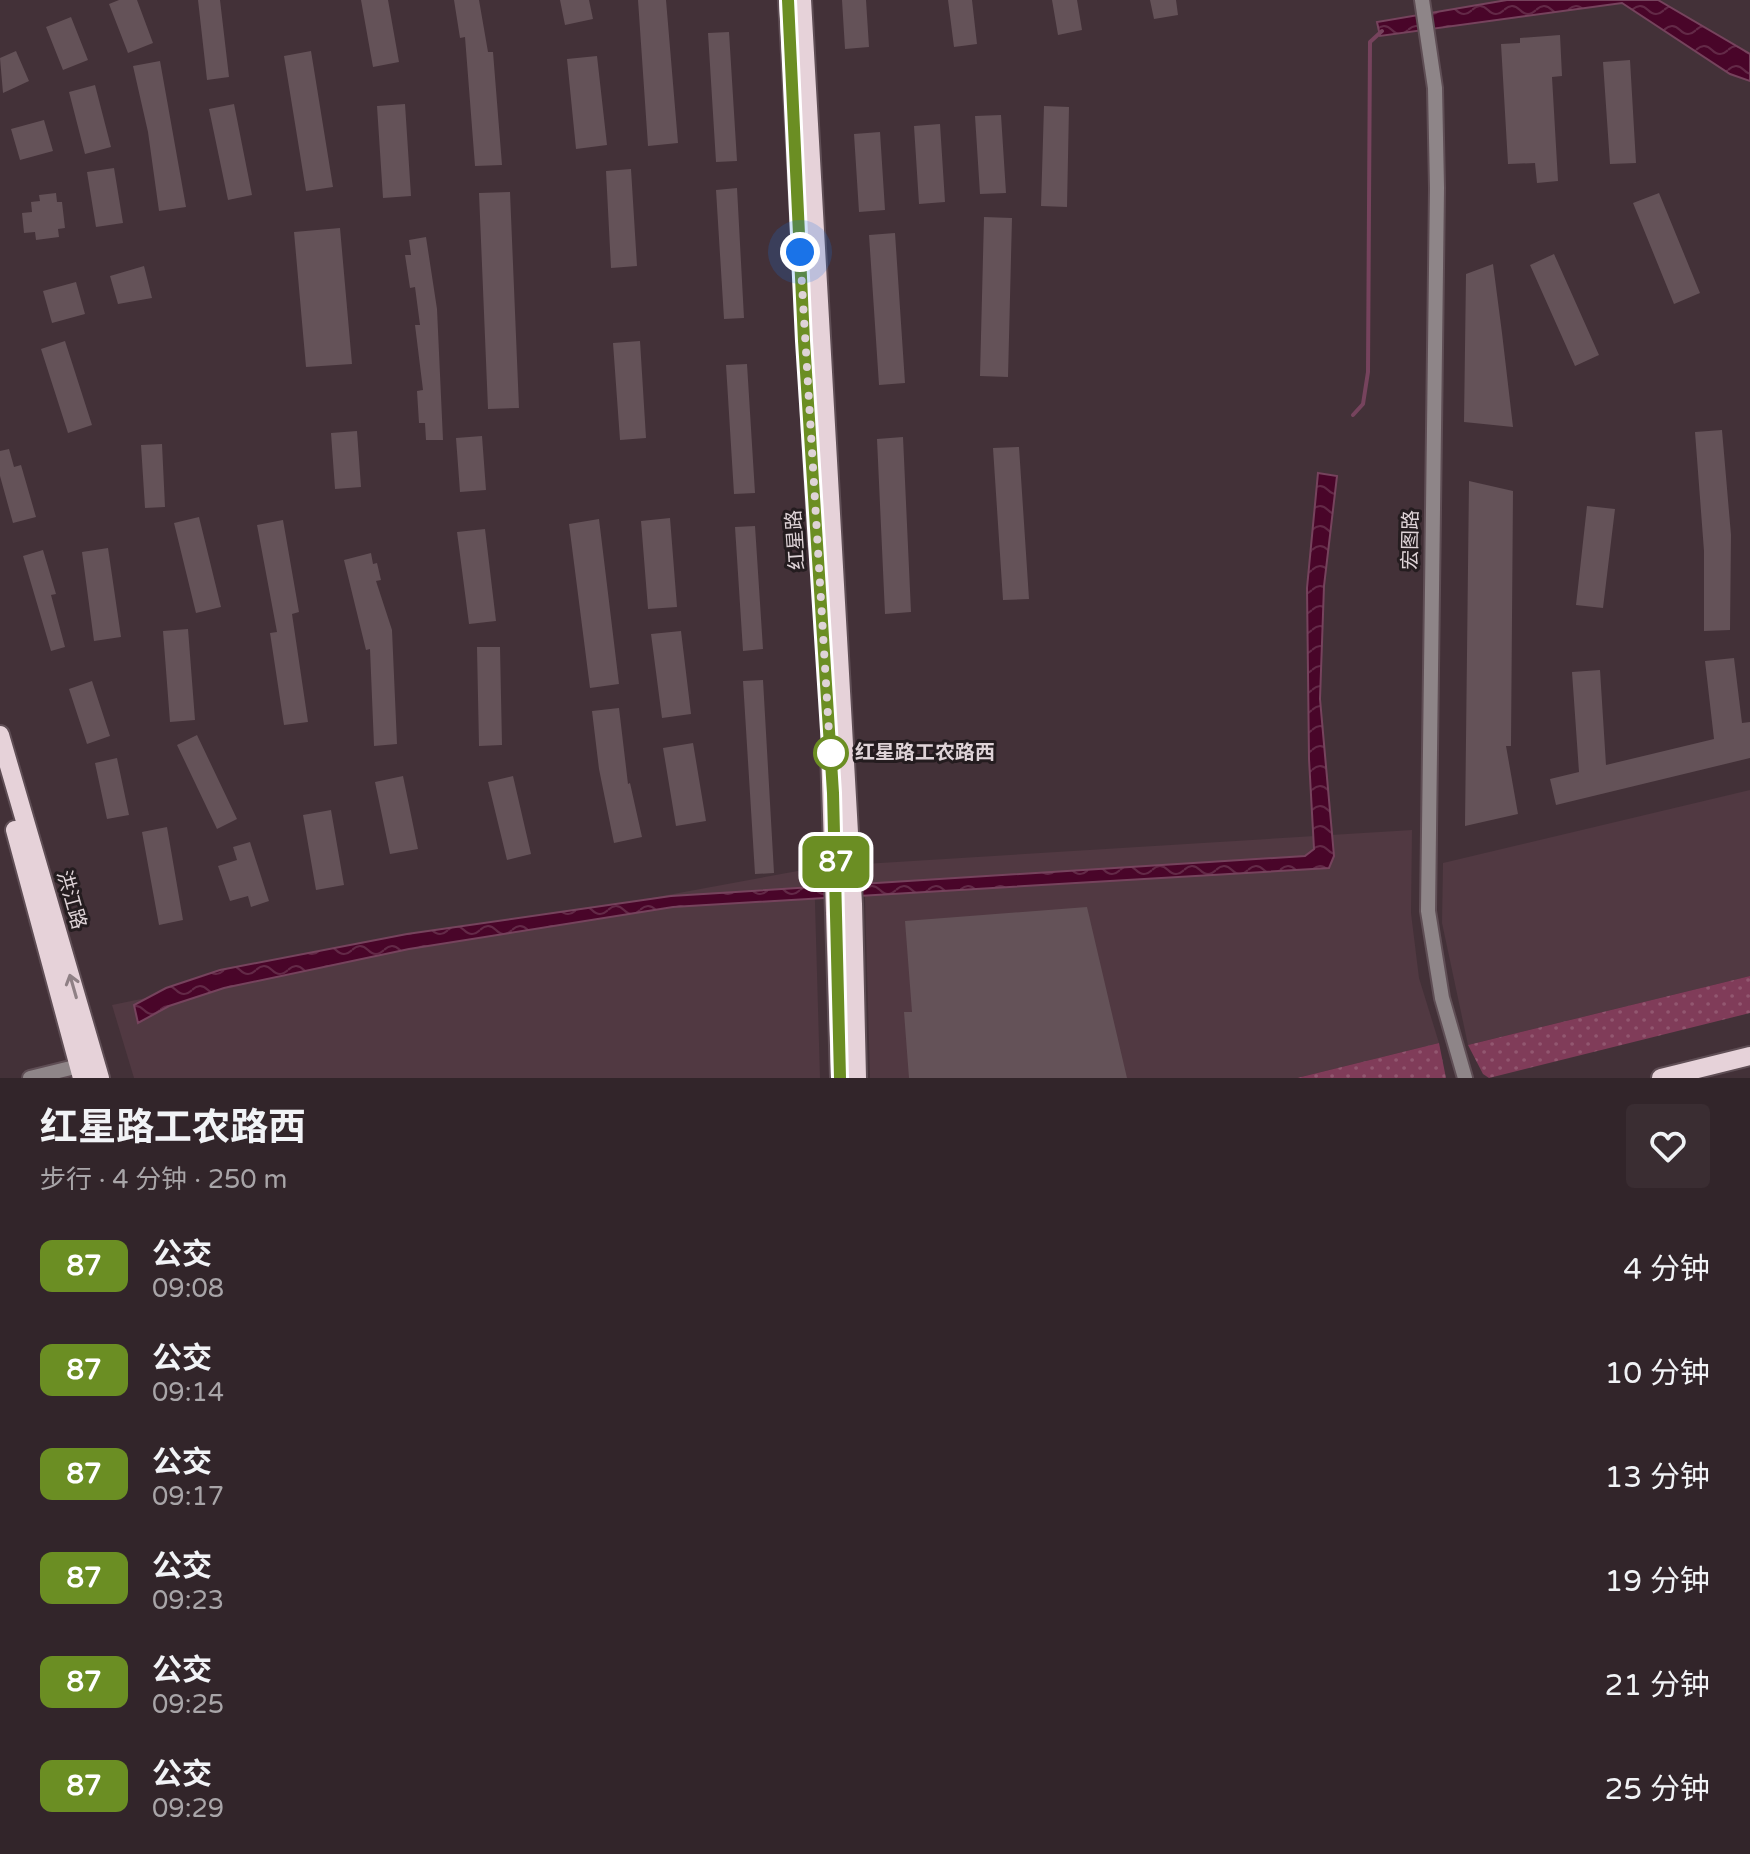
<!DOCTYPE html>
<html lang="zh">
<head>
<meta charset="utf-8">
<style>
	:root { --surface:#32252a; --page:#3a2d32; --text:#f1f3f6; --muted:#a8a5a8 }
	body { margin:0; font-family:"Varela Round","Noto Sans SC",sans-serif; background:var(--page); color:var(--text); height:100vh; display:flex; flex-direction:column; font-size:30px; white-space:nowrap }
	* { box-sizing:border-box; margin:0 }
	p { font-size:26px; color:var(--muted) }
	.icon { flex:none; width:44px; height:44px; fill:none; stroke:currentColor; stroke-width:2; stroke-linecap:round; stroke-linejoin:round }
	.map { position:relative; height:1078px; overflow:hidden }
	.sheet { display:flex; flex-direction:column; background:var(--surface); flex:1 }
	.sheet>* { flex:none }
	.badge { padding:0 16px; border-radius:12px; font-size:28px; line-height:52px }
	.you { position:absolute; width:40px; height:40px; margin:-20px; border:6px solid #fff; border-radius:50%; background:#1a73e8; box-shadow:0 0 0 12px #1a73e833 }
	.map>.badge { position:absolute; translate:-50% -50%; box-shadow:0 0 0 4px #fff }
	.round { display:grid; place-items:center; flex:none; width:84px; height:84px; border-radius:8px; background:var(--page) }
	.overview { display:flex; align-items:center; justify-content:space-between; height:136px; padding:0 40px }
	h1 { font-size:38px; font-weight:700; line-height:60px }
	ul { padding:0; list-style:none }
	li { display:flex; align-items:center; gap:24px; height:104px; padding:0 40px }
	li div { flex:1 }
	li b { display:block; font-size:30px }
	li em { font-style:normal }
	li .badge { min-width:88px; font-weight:700; text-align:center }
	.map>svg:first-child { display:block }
	.built { fill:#513942 }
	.grass { fill:url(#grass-dots) }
	.water { fill:url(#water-waves); stroke:#76435d; stroke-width:2 }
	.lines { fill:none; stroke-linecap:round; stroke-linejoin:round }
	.stream { stroke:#76435d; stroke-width:4 }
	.building { fill:#645258 }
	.minor-casing { stroke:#5f4e55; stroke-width:18 }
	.major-casing { stroke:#5f4e55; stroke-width:22 }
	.minor { stroke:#8e8588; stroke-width:14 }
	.major { stroke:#e6d2d9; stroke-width:18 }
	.oneway { stroke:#8f8085 }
	.line-casing { stroke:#fff; stroke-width:18 }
	.line { stroke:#6b8e23; stroke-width:12 }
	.walk { stroke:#ded3d7; stroke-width:8; stroke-dasharray:0 14.4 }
	.stop-dot { fill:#fff; stroke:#6b8e23; stroke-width:4 }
	.labels { text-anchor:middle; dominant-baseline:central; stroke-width:6; stroke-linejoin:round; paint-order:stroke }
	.street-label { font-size:20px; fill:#ded3d7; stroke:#241c1f }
	.stop-label { font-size:20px; font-weight:bold; fill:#ded3d7; stroke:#241c1f; text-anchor:start }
</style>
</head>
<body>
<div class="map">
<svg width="1750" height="1078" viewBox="0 0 1750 1078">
	<defs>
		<pattern id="grass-dots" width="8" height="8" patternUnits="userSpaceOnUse" patternTransform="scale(2)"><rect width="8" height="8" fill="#803c59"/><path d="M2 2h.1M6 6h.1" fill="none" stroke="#925770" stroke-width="1.8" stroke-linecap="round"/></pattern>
		<pattern id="water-waves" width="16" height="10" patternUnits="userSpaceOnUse" patternTransform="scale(2)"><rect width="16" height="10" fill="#490529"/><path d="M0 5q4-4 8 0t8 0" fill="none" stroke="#632947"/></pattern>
	</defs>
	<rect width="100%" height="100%" fill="#433138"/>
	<!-- built -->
	<path class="built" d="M1750,790V976L1468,1045L1442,923L1443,863Z
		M1412,830L1411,913L1419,978L1439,1043L1297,1078H870L864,864Z
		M814,868L820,1078H134L112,1005L441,937Z"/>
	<!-- grass -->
	<path class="grass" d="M1750,976V1013L1489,1078L1483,1074L1468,1045Z
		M1439,1043L1446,1078H1297Z"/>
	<!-- water -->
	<path class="water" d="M1507,0H1658L1750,54V81L1730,74L1622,3L1380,36L1377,22Z
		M1318,473L1337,476L1324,586L1320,699L1334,856L1329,868L673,907L409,949L224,988L169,1006L138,1023L134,1005L166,988L220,970L407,934L671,896L1305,856L1314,849L1309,759L1307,588Z"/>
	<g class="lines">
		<!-- stream -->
		<path class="stream" d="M1353,415L1363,404L1368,372L1370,42L1382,31"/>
	</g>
	<!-- building -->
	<path class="building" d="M119,0H137L153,43L128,53L109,4Z
		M198,0H220L229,77L207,80Z
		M361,0H388L399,62L373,67Z
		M454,0H479L488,52H493L502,165L475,166L465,37L460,38Z
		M560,0H589L593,19L565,25Z
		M638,0H666L678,143L648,146Z
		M842,0H866L869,47L845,49Z
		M948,0H972L977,44L954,47Z
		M1052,0H1077L1082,30L1058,35Z
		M1150,0H1176L1178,15L1154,19Z
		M71,17L88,60L63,70L46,27Z
		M729,32L737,161L716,162L708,33Z
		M1560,35L1562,76L1552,77L1558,181L1537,183L1535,163L1508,164L1501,44L1520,43V38Z
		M16,51L29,81L3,93L0,58Z
		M311,51L333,187L306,191L284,56Z
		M597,56L607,145L576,149L567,59Z
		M1630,60L1636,163L1610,164L1603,62Z
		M160,61L186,207L159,211L148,132L133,66Z
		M95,85L111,147L85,154L69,92Z
		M234,104L252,195L228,200L209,109Z
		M405,104L411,196L383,198L377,106Z
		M1044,106L1069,107L1067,207L1041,206Z
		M1001,115L1006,193L980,194L975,116Z
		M44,120L53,151L20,160L11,129Z
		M940,124L945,202L919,204L914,126Z
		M880,132L885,210L859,212L854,134Z
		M114,168L123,223L96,227L87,172Z
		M631,169L637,266L611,268L606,171Z
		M737,188L744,318L724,319L716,190Z
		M510,192L519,408L488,409L479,193Z
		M56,193L57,202H62L65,228L58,229L59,237L36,240L35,232L24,233L22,213L32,212L31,202L40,201L39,195Z
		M1659,193L1700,293L1674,304L1633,203Z
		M984,217L1012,218L1008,377L980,376Z
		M340,228L352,364L306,367L294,232Z
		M895,233L905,383L879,385L869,235Z
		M426,237L437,309L443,440H426L425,423H419L417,391L423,390L415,325H420L415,287L410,288L405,255H411L409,240Z
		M1554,254L1599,355L1575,366L1530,265Z
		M1493,264L1502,333L1513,427L1464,422L1466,274Z
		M144,266L152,298L118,304L110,276Z
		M76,282L85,314L52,323L43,291Z
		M65,341L92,425L68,433L41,349Z
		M640,341L646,438L620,440L613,343Z
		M747,364L755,493L734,494L726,365Z
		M1722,430L1731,535L1730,630L1704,631V551L1695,432Z
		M357,431L361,487L335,489L331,433Z
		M482,436L486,490L460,492L456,438Z
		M903,437L911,612L885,614L877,439Z
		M162,444L165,507L145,508L141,445Z
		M1019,447L1029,599L1003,600L993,448Z
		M9,449L14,467L21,465L36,517L13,523L0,476V451Z
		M1469,481L1513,491L1511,746H1506L1518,814L1465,826Z
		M1587,506L1615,509L1603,608L1576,605Z
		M199,517L221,607L196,613L174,523Z
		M670,518L677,607L648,609L641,521Z
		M599,519L619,684L590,688L569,524Z
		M283,520L299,612L292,614L308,722L284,725L270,633L277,632L257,525Z
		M755,526L763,649L743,651L735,527Z
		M485,529L496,621L469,624L457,532Z
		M108,548L121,637L94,641L82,552Z
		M43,550L56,594L51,595L65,647L51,651L23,556Z
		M371,553L373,564L377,563L381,580L376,581L392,630L397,744L374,746L370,649L366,650L344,560Z
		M188,629L195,720L170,722L163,631Z
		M681,631L691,714L662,718L651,634Z
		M477,647H500L502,745L479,746Z
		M1734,658L1742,723L1750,722V758L1556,805L1550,779L1579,772L1572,672L1600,670L1606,765L1714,739L1705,661Z
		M763,680L774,873L755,874L743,681Z
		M92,681L110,736L87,744L69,689Z
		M619,708L628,784L630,783L642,837L614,843L599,769L592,711Z
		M197,735L237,819L217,829L177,745Z
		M693,743L706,821L676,826L663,748Z
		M117,758L129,815L107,819L95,763Z
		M403,776L418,849L390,854L375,782Z
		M513,776L531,854L507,860L488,782Z
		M331,810L344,885L316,890L303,815Z
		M167,827L183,920L159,925L142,832Z
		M250,842L269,901L251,907L248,896L230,901L218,866L237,860L233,847Z
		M1087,907L1127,1078H909L904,1012H912L905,921Z"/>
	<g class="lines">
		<defs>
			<path id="minor" d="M1422,0L1435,88L1437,188L1428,911L1442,998L1465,1078
				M30,1078L87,1064"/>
			<path id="major" d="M788,0L818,544
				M802,0L853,904L857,1078
				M0,735L100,1078
				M830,749L840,1078
				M15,830L82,1078
				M1661,1078L1750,1056"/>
		</defs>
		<!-- minor casing -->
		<use href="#minor" class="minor-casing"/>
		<!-- major casing -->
		<use href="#major" class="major-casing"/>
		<!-- minor -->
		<use href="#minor" class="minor"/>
		<!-- major -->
		<use href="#major" class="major"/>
	</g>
	<!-- one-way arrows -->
	<defs><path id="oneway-shaft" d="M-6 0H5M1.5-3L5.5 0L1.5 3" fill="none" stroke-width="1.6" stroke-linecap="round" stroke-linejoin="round" transform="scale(2)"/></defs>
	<use class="oneway" href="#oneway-shaft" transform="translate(73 986) rotate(-106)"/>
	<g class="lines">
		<defs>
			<path id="line" d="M788,0L804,341L833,793L840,1078"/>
		</defs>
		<!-- line casing -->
		<use href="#line" class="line-casing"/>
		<!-- line -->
		<use href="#line" class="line"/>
		<!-- walk -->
		<path class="walk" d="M800,252L831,766V753"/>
	</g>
	<!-- markers -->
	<circle class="stop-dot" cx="831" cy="753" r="16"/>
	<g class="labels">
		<!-- street labels -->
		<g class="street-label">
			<text transform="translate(796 540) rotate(-94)">红星路</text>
			<text transform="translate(1411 540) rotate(-89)">宏图路</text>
			<text transform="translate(71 900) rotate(74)">洪江路</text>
		</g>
		<!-- stop labels -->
		<g class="stop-label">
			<text x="855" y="753">红星路工农路西</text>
		</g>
	</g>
</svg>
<div class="you" style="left:800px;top:252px"></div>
<b class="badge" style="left:836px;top:862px;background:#6b8e23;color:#fff">87</b>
</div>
<section class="sheet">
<div class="overview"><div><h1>红星路工农路西</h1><p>步行 · 4 分钟 · 250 m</p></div><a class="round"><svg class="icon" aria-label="heart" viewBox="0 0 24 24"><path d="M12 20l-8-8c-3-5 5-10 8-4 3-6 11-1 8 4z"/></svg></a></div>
<ul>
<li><span class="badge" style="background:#6b8e23;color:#fff">87</span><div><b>公交</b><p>09:08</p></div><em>4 分钟</em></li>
<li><span class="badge" style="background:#6b8e23;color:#fff">87</span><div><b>公交</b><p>09:14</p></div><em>10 分钟</em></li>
<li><span class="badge" style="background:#6b8e23;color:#fff">87</span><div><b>公交</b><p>09:17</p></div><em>13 分钟</em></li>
<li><span class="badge" style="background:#6b8e23;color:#fff">87</span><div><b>公交</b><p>09:23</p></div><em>19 分钟</em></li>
<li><span class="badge" style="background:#6b8e23;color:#fff">87</span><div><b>公交</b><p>09:25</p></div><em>21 分钟</em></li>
<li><span class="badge" style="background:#6b8e23;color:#fff">87</span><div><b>公交</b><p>09:29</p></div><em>25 分钟</em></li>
</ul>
</section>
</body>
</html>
